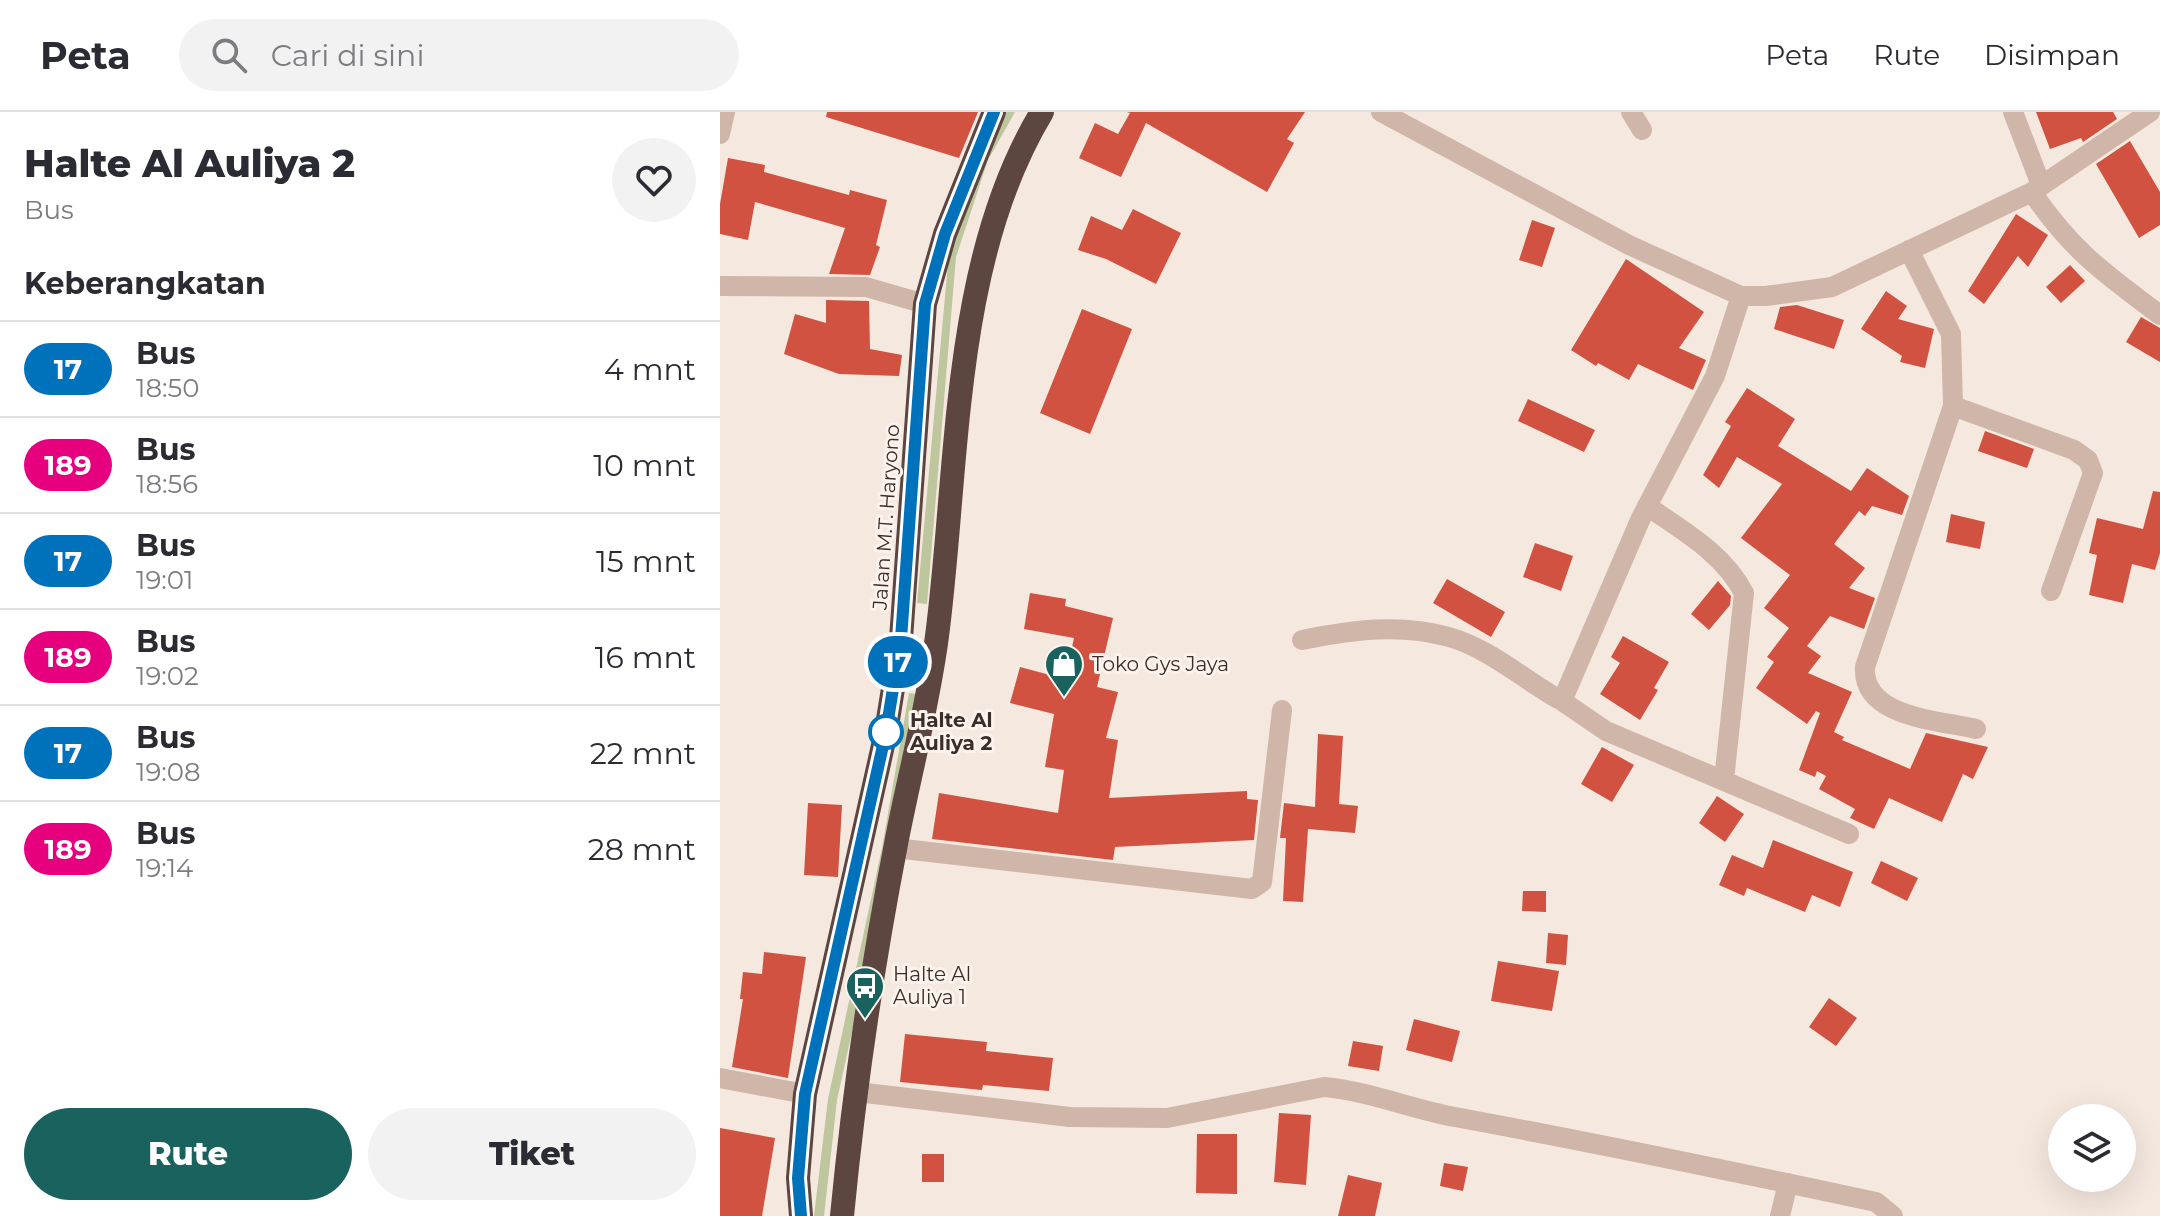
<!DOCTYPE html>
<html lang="id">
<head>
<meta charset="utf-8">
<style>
	:root { --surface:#fff; --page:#f2f2f3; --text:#2b2b33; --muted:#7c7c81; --line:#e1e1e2; --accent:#1a625e }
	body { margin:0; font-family:Montserrat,sans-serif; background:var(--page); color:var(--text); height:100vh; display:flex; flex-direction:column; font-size:30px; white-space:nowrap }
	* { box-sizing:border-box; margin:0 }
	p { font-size:26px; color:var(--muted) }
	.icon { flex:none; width:44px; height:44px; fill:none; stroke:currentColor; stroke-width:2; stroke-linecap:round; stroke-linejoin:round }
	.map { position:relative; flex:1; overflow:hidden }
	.side { display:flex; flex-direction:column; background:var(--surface); width:720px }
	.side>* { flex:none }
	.badge { padding:0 16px; border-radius:26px; font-size:28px; line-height:52px }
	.buttons { position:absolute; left:1328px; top:992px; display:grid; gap:16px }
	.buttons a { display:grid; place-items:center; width:88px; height:88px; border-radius:50%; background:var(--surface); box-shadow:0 8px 32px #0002; font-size:40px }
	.map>.badge { position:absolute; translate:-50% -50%; box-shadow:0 0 0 4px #fff }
	h2 { padding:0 24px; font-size:30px; line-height:72px }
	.round { display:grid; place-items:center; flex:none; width:84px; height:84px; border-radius:42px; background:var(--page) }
	.overview { display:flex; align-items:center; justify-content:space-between; height:136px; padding:0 24px }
	h1 { font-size:38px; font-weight:800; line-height:60px }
	.cta { display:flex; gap:16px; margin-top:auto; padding:16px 24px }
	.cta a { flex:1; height:92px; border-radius:48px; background:var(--accent); color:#fff; font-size:32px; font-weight:800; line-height:92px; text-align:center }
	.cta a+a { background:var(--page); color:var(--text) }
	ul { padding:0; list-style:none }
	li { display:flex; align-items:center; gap:24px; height:96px; padding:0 24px; border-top:2px solid var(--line) }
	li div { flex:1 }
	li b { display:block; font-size:30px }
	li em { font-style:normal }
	li .badge { min-width:88px; font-weight:700; text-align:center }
	header { display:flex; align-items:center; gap:48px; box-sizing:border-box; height:112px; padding:0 40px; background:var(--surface); border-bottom:2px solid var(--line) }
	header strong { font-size:38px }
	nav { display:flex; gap:44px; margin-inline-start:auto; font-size:28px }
	.search { width:560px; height:72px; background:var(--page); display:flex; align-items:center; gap:20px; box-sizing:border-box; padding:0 28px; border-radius:44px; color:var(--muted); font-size:30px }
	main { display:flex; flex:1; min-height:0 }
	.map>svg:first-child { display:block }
	.green { fill:#bdc69d }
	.building { fill:#d15241 }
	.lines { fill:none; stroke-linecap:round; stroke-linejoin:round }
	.minor { stroke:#cfb6a9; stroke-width:20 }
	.highway { stroke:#5d4540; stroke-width:24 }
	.line-casing { stroke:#fff; stroke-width:18 }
	.line { stroke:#0072bc; stroke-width:12 }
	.stop-dot { fill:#fff; stroke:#0072bc; stroke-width:4 }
	.labels { text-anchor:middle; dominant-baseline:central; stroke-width:6; stroke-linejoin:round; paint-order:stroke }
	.street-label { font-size:20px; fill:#3b2d29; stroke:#fcf3ec }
	.poi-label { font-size:20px; fill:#3b2d29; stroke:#fcf3ec; text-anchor:start }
	.stop-label { font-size:20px; font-weight:bold; fill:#3b2d29; stroke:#fcf3ec; text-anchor:start }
</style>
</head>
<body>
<header>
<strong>Peta</strong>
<div class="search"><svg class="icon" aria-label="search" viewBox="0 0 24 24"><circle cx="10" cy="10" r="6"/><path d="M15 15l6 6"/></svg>Cari di sini</div>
<nav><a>Peta</a><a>Rute</a><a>Disimpan</a></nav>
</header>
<main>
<section class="side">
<div class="overview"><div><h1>Halte Al Auliya 2</h1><p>Bus</p></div><a class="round"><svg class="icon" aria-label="heart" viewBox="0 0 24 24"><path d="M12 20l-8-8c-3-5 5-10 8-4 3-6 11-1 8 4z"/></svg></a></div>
<h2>Keberangkatan</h2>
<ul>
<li><span class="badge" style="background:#0072bc;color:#fff">17</span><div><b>Bus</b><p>18:50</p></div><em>4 mnt</em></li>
<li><span class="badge" style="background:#e6007e;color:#fff">189</span><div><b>Bus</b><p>18:56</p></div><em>10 mnt</em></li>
<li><span class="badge" style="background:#0072bc;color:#fff">17</span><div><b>Bus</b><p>19:01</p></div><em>15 mnt</em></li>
<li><span class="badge" style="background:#e6007e;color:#fff">189</span><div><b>Bus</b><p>19:02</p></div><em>16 mnt</em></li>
<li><span class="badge" style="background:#0072bc;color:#fff">17</span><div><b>Bus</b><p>19:08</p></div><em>22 mnt</em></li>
<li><span class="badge" style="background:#e6007e;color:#fff">189</span><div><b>Bus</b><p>19:14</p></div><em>28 mnt</em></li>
</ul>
<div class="cta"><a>Rute</a><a>Tiket</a></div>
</section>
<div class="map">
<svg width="1440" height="1104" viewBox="0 0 1440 1104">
	<rect width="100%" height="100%" fill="#f5e8df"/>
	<!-- green -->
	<path class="green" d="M285,0H295L268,48L236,145L207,492L197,491L229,141Z
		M189,581L198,582L172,738L117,988L104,1104H94L108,987L162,736Z"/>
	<!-- building -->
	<path class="building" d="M107,0H258L239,46L106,5Z
		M407,0H585L567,27L574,31L547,80L426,11L401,65L359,46L375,11L398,22L410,1Z
		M1316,0H1393L1397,7L1363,30L1361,26L1330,37Z
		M1410,29L1440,80V113L1419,126L1376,52Z
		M8,46L45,53L44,60L129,83L130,78L167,88L156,133L160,135L150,163L109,162L125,116L35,90L28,128L0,122V92Z
		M413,97L461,121L436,172L386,147L358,138L371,104L402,118Z
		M1296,102L1328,123L1308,155L1298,144L1264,192L1248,179Z
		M812,108L835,116L822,155L799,148Z
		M906,147L984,200L959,236L986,248L973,278L918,252L909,268L878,251L876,254L851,238Z
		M1350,153L1365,169L1341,191L1326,175Z
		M1166,179L1187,194L1178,207L1214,217L1205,256L1180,250L1182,244L1141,217Z
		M106,188L149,189L150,237L182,243L179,264L119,262L64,242L75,202L106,211Z
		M1077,193L1124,208L1114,237L1054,217L1060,195Z
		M362,197L412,217L370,322L320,301Z
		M1421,205L1440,216V250L1406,230Z
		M1027,276L1075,307L1058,334L1131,379L1147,356L1189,384L1182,403L1152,394L1145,404L1139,399L1114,432L1145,456L1129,476L1155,486L1144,517L1110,504L1087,534L1101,544L1088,561L1132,580L1114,620L1124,625L1122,628L1190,657L1206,621L1268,635L1253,667L1243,662L1222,710L1169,686L1154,717L1130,706L1135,697L1099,677L1106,664L1097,659L1095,665L1079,658L1100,601L1096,599L1087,612L1036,576L1054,550L1047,545L1069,516L1044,496L1070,463L1021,426L1062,372L1017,345L999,376L983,363L1011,314L1005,310Z
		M808,287L875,318L864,340L798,309Z
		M1265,319L1314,337L1307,356L1258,339Z
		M1433,379L1440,380V441L1435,458L1412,452L1403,491L1369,483L1377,443L1369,441L1377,406L1423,417Z
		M1231,402L1265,410L1260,437L1226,430Z
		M815,431L853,444L841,479L803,465Z
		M727,467L785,500L771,525L713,491Z
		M998,469L1011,484L1010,493L989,518L971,502Z
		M310,481L346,487L345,494L393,506L377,575L398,580L386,626L398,628L389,686L527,679V687L538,688L534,728L395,735L393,748L212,727L219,681L338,701L344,658L325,655L334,602L290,591L300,555L345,567L354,526L304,517Z
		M903,524L949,550L934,576L938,578L920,608L880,582L900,551L891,545Z
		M598,622L623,624L619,692L638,694L635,721L588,717L583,790L563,789L566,726H560L564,691L595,695Z
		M882,635L914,653L892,690L861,672Z
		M997,684L1024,702L1005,730L979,711Z
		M88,691L122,693L118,765L84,763Z
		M1053,728L1133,760L1120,795L1092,783L1085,800L1027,776L1024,784L999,773L1012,743L1043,756Z
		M1161,749L1198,766L1187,789L1151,771Z
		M803,779H826V800L802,799Z
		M828,821L848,823L846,853L826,851Z
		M44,840L86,845L68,966L12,955L23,887H20L23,860L42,862Z
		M778,849L839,859L832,899L771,889Z
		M1109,886L1137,906L1116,934L1089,915Z
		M694,907L740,919L732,950L686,938Z
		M185,922L267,930L266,939L333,946L329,979L263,973L262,978L180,970Z
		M633,929L663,934L659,959L628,954Z
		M559,1001L591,1003L586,1073L554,1070Z
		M0,1016L55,1026L42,1104H0Z
		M477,1022H517V1082L476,1081Z
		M202,1042H224V1070H202Z
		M724,1051L748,1055L743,1079L720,1074Z
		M628,1063L662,1071L655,1104H618Z"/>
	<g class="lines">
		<!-- minor -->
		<path class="minor" d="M661,0L909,133L1021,184L995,264L921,406L842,589L886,619L1129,722
			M911,0L922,18
			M1293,0L1321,73
			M0,22L5,0
			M1312,80C1351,138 1385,162 1440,203
			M1189,138L1231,222L1233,294L1354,338L1368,348L1373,361L1331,479
			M0,174L146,175L205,192
			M1021,184H1046L1112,175L1312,80L1430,0
			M1233,294L1145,555C1142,606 1219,608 1256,617
			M927,394C963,419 1003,441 1024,481L1004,668
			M582,528C631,518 680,511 729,525C771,537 805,569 842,589
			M175,736L532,777L542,770L562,598
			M0,966L85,982
			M137,980L350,1005L447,1006L604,975C649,979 691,997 735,1005C876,1031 1016,1060 1156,1090L1173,1104
			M1060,1104L1068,1071"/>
		<!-- highway -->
		<path class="highway" d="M81,1104L78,1066L85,982L166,620L181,527L205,192L225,122L274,0
			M122,1104C134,979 152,856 176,732C189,664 208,594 217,524C239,355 231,150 322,0"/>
	</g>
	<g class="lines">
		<defs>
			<path id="line" d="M81,1104L78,1066L85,982L166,620L181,527L205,192L225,122L274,0"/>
		</defs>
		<!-- line casing -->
		<use href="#line" class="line-casing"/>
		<!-- line -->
		<use href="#line" class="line"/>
	</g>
	<!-- icons -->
	<defs>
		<symbol id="shop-pin" viewBox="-11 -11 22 30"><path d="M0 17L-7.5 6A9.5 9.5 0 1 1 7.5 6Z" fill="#1a625e" stroke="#fcf3ec"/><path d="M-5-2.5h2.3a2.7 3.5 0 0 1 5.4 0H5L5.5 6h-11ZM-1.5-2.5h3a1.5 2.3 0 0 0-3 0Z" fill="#fff"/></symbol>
		<symbol id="bus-pin" viewBox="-11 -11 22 30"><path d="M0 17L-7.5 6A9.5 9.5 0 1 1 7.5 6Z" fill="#1a625e" stroke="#fcf3ec"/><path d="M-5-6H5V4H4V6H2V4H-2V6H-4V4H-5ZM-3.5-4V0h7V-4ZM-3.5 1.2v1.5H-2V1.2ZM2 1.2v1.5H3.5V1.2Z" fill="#fff"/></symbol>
	</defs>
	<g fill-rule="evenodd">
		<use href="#shop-pin" x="322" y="530" width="44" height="60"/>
		<use href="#bus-pin" x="123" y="852" width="44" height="60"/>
	</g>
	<!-- markers -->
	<circle class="stop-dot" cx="166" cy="620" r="16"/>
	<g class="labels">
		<!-- street labels -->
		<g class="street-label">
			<text transform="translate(166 405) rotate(-86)">Jalan M.T. Haryono</text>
		</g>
		<!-- poi labels -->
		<g class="poi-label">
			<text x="372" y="552">Toko Gys Jaya</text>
			<text x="173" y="862">Halte Al<tspan x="173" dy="23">Auliya 1</tspan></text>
		</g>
		<!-- stop labels -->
		<g class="stop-label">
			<text x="190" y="608">Halte Al<tspan x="190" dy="23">Auliya 2</tspan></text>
		</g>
	</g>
</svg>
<div class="buttons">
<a><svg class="icon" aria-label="layers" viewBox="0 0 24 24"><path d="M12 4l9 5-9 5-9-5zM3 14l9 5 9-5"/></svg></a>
</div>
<b class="badge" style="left:178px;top:550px;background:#0072bc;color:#fff">17</b>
</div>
</main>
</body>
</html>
